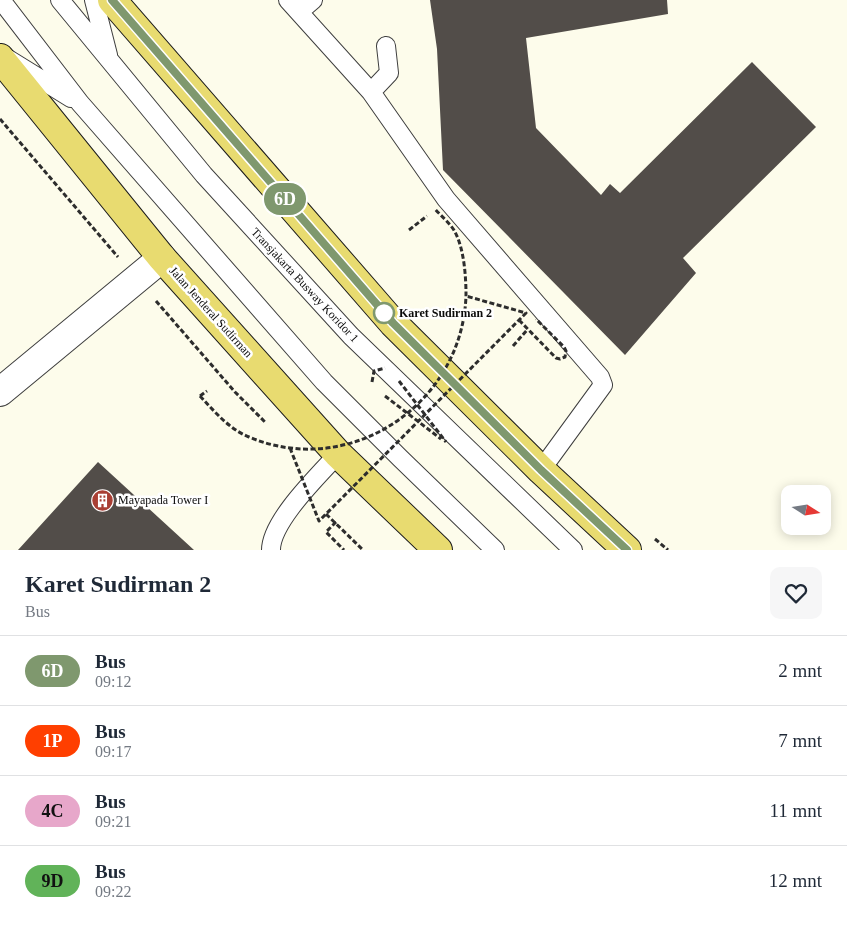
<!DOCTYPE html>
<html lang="id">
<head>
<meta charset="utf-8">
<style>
	:root { --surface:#fff; --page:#f6f6f7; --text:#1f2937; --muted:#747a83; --line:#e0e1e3 }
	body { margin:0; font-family:Georgia,serif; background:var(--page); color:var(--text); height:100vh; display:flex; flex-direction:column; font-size:19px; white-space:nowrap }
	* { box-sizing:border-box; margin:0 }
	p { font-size:16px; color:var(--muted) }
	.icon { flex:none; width:28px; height:28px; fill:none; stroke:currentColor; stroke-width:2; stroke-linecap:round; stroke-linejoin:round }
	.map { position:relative; height:550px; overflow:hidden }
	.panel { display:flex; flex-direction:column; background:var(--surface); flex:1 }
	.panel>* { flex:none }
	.badge { padding:0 10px; border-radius:16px; font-size:18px; line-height:32px }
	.needle { width:32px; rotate:102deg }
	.fabs { position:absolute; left:781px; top:485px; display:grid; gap:10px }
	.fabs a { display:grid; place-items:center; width:50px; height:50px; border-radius:10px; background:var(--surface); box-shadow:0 2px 12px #0003; font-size:25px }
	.map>.badge { position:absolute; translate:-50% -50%; box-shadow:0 0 0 2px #fff }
	.round { display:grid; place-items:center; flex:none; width:52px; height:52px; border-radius:10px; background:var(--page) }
	.overview { display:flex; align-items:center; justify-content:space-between; height:85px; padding:0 25px }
	h1 { font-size:24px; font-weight:700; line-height:38px }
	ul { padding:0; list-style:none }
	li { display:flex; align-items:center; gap:15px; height:70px; padding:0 25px; border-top:1px solid var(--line) }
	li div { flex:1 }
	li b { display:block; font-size:19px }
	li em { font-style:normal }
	li .badge { min-width:55px; font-weight:700; text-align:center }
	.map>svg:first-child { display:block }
	.building { fill:#524d49 }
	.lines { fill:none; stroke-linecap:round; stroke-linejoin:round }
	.lane-casing { stroke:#3e3e3e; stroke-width:20 }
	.street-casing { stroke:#3e3e3e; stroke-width:30 }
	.primary-casing { stroke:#1c1c1c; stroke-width:30 }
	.path { stroke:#2d2d2d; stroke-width:3; stroke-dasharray:5 2.5; stroke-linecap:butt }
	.lane { stroke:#fff; stroke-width:18 }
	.street { stroke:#fff; stroke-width:28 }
	.primary { stroke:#e8db70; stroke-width:28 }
	.path-bridge { stroke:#2d2d2d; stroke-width:3; stroke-dasharray:5 2.5; stroke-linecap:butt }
	.line-casing { stroke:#fff; stroke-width:11 }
	.line { stroke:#7f986e; stroke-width:8 }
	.stop-dot { fill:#fff; stroke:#7f986e; stroke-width:2.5 }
	.labels { text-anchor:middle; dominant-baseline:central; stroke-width:5; stroke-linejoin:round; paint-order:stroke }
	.street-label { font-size:12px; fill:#0b0b0b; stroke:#fff }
	.stop-label { font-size:12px; font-weight:bold; fill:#0b0b0b; stroke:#fff; text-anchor:start }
	.poi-label { font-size:12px; fill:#0b0b0b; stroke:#fff; text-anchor:start }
</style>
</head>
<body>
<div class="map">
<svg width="847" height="550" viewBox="0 0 847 550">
	<rect width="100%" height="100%" fill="#fdfceb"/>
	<!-- building -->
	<path class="building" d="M430,0H667L668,14L526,38L536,128L601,195L610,184L620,193L752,62L816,127L683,258L696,273L625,355L443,170L437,49Z
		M98,462L194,550H18Z"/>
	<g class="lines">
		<defs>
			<path id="lane" d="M1,0L80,103L324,382L400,458L495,550
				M60,0L204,175L351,336L573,550
				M94,0L108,55
				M288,0L371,92L446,199L600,377L603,385L541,470
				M299,12L313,0
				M8,59L71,98
				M371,92L389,73L386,46
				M271,550C271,521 319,475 338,454"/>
			<path id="street" d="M0,392L162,258"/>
			<path id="primary" d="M112,0L393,323L541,470L627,550
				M0,58L162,258L338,454L438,550"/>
		</defs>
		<!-- lane casing -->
		<use href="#lane" class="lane-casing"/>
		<!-- street casing -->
		<use href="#street" class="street-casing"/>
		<!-- primary casing -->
		<use href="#primary" class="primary-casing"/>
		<!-- path -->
		<path class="path" d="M0,119L118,257
			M409,230L427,216
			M156,301L235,392L266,423
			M513,346L527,330
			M200,396L207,391
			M336,522L326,532L344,550
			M655,539L668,550"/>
		<!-- lane -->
		<use href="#lane" class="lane"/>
		<!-- street -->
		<use href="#street" class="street"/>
		<!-- primary -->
		<use href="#primary" class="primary"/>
		<!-- path-bridge -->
		<path class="path-bridge" d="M519,320L556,358L560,359L565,357L566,351L564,347L536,319
			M399,381L446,442
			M372,382L374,371L385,368
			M200,396C215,412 229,429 249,437C351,480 463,403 466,295C466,276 464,249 455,232C451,224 441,216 435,209
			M385,396L441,439
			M290,448L319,521L526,313L466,296
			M326,514L363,550"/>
	</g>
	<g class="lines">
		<defs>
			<path id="line" d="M112,0L393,323L541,470L627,550"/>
		</defs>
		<!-- line casing -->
		<use href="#line" class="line-casing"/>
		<!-- line -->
		<use href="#line" class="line"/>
	</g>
	<!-- icons -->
	<defs>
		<symbol id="building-disc" viewBox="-11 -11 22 22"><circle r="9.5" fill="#a93f34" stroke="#fff"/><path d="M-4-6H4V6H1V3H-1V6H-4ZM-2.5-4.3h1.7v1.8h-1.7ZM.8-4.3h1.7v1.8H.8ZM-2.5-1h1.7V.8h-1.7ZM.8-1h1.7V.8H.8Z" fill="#fff"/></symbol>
	</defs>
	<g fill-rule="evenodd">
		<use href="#building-disc" x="90" y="488" width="25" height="25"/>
	</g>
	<!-- markers -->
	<circle class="stop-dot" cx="384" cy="313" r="10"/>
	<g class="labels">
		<!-- street labels -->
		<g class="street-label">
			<text transform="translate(305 285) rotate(47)">Transjakarta Busway Koridor 1</text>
			<text transform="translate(211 312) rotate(48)">Jalan Jenderal Sudirman</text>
		</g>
		<!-- stop labels -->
		<g class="stop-label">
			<text x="399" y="313">Karet Sudirman 2</text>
		</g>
		<!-- poi labels -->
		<g class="poi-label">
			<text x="118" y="500">Mayapada Tower I</text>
		</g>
	</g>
</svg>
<div class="fabs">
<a><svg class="needle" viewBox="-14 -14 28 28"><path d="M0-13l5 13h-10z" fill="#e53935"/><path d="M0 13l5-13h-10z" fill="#747a83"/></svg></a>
</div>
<b class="badge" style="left:285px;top:199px;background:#7f986e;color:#fff">6D</b>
</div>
<section class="panel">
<div class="overview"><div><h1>Karet Sudirman 2</h1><p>Bus</p></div><a class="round"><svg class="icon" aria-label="heart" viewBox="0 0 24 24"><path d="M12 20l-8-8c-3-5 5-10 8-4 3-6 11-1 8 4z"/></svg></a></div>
<ul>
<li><span class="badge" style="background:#7f986e;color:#fff">6D</span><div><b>Bus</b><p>09:12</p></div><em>2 mnt</em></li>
<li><span class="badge" style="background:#ff3f00;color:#fff">1P</span><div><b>Bus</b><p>09:17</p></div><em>7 mnt</em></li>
<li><span class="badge" style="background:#e7a7ca;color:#111">4C</span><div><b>Bus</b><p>09:21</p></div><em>11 mnt</em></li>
<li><span class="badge" style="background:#61b359;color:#111">9D</span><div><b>Bus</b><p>09:22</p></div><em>12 mnt</em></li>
</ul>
</section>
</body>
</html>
